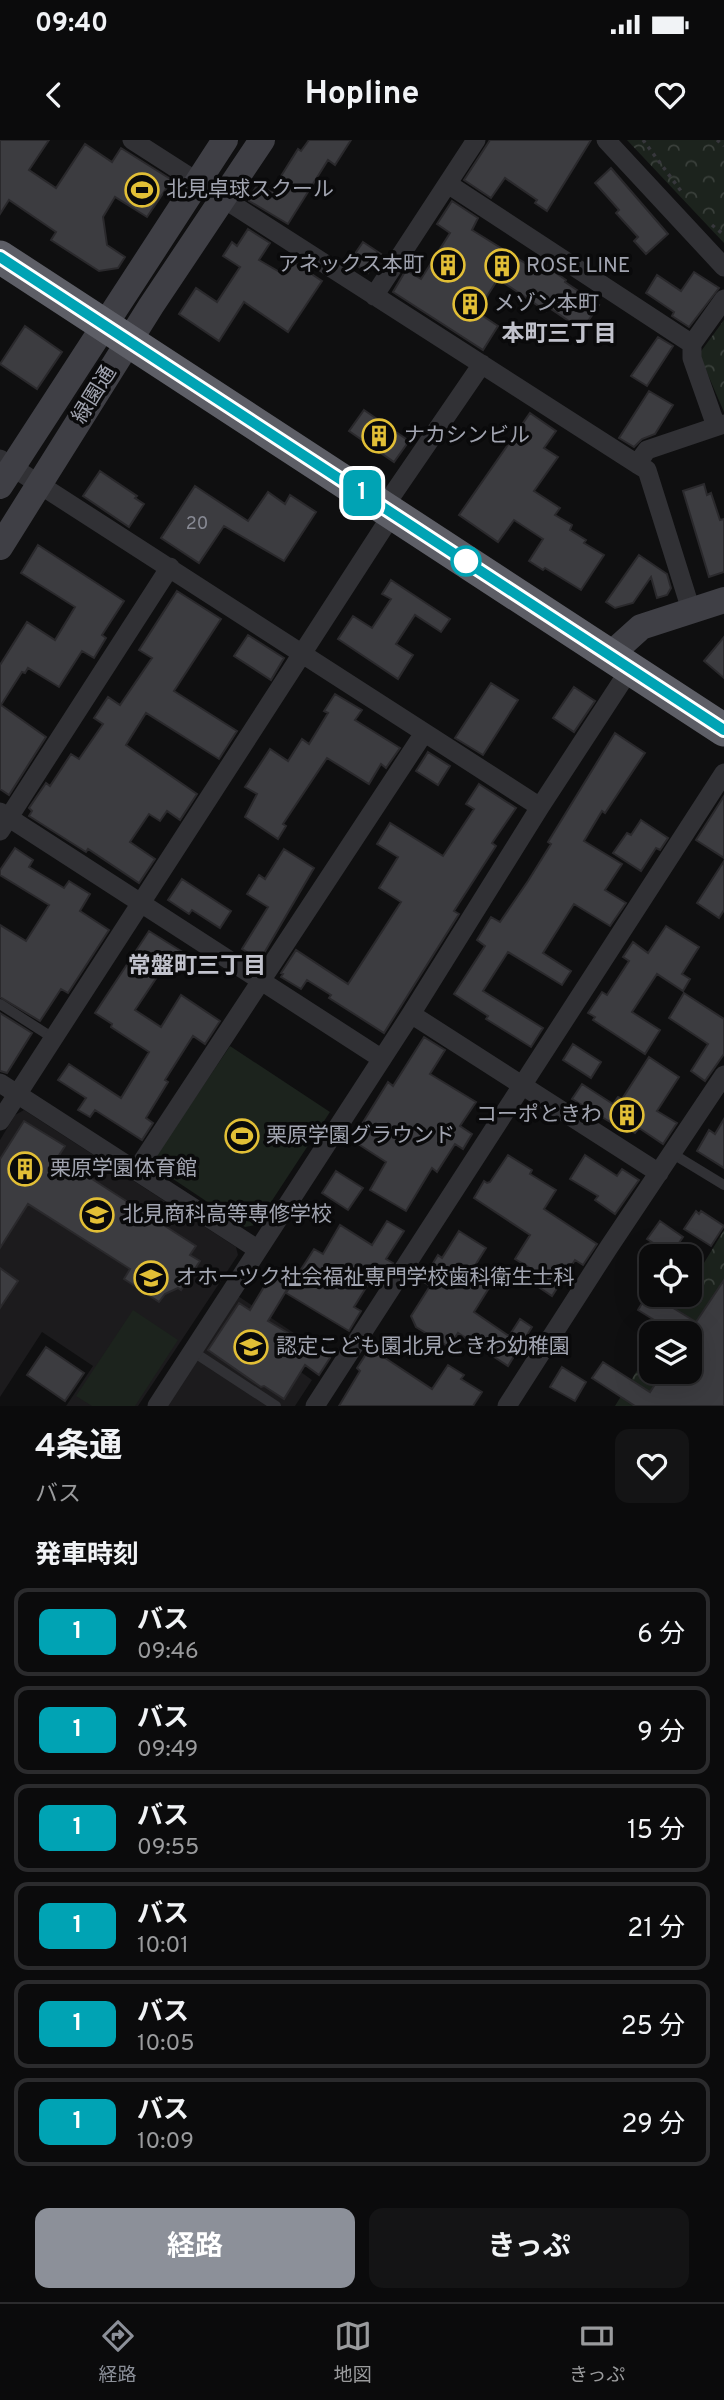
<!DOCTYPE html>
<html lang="ja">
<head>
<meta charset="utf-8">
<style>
	:root { --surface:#0b0b0c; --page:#141415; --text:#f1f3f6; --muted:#9a9b9d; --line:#2b2b2d; --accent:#8c9099 }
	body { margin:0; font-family:Overpass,"Noto Sans JP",sans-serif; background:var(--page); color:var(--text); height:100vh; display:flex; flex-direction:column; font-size:26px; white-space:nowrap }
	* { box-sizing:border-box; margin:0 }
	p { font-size:23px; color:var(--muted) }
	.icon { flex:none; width:38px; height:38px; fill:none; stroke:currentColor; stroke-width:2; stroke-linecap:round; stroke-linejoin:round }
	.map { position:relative; height:1266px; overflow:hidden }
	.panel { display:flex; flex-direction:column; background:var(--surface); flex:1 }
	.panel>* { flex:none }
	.badge { padding:0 14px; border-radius:10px; font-size:24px; line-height:46px }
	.fabs { position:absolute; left:639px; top:1104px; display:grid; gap:14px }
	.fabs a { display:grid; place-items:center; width:63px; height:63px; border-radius:14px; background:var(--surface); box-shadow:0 7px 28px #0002,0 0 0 2px var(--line); font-size:35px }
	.map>.badge { position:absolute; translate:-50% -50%; box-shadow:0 0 0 4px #fff }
	h2 { padding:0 35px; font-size:26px; line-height:63px }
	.round { display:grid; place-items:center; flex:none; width:74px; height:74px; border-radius:14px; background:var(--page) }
	.overview { display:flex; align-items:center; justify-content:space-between; height:119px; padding:0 35px }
	h1 { font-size:33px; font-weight:700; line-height:52px }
	.button { display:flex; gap:14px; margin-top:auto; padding:14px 35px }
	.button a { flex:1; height:80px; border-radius:14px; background:var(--accent); color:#fff; font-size:28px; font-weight:700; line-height:80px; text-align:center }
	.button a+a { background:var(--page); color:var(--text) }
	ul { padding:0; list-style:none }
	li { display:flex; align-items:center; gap:21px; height:88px; margin:0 14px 10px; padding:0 21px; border:4px solid var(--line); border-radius:14px }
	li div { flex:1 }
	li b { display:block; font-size:26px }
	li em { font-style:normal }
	li .badge { min-width:77px; font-weight:700; text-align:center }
	.status { display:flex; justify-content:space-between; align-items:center; height:49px; padding:0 35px; background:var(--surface); direction:ltr }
	.status svg { height:19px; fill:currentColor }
	header { display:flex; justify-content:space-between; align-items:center; height:91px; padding:0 35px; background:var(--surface); font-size:32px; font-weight:700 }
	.dock { display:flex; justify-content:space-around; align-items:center; height:98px; border-top:2px solid var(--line); background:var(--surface); font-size:19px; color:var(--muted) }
	.dock a { display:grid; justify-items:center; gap:4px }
	.dock .selected { color:var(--accent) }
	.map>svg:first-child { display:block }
	.built { fill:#1c1b1d }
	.forest { fill:url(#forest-crowns) }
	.garden { fill:#1c231d }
	.building { fill:#3c3c40; stroke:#2a292c; stroke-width:2 }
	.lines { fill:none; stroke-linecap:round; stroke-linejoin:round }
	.path { stroke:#37373c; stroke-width:3.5; stroke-dasharray:3.5 5; stroke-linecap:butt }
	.lane { stroke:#313135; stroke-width:10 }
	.street { stroke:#313135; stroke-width:19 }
	.secondary { stroke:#3f3f45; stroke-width:26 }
	.highway { stroke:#5d5e66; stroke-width:33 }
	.line-casing { stroke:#fff; stroke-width:16 }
	.line { stroke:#00a3b4; stroke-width:10 }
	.stop-dot { fill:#fff; stroke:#00a3b4; stroke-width:3.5 }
	.labels { text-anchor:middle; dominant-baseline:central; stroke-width:7; stroke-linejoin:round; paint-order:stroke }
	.number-label { font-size:18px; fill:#888a94 }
	.poi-label { font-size:21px; fill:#a1a4b0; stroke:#0a0a0b; text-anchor:start }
	.street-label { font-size:21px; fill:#a1a4b0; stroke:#0a0a0b }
	.neighbourhood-label { font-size:23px; font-weight:bold; fill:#c2c3cd; stroke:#0a0a0b }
</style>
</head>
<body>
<div class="status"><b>09:40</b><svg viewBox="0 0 49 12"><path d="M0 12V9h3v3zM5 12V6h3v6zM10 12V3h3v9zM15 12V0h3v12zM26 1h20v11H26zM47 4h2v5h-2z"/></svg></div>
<header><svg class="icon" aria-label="back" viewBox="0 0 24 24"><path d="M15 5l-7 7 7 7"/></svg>Hopline<svg class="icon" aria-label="heart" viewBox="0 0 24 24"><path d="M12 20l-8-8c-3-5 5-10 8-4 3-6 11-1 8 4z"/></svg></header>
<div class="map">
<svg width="724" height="1266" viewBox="0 0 724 1266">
	<defs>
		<pattern id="forest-crowns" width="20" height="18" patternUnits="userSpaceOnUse" patternTransform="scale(1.75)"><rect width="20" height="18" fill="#1c231d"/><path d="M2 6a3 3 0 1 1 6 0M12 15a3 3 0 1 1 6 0" fill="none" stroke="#3a403b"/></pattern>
	</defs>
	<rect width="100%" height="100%" fill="#0f0f10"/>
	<!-- built -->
	<path class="built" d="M24,970L236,1107L238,1115L138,1266H66L93,1226L42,1192L0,1257V1000L15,975Z
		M238,1156L303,1199L287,1222L312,1240L295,1266H165Z"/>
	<!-- forest -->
	<path class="forest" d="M627,0H724V103Z
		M724,180V272L699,214Z
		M724,1090V1266H615L651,1208V1232H690V1194L660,1193L684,1155H690V1146Z"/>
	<!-- garden -->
	<path class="garden" d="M230,906L330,972L256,1085L245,1087L155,1027L153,1020Z
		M133,1170L178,1200L135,1266H92L76,1256Z"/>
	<!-- building -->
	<path class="building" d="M0,0H49L29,30L56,48L85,4L112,22L121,8L172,40L147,77L115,57L103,77L107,105L125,117L118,128L99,131L51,100L56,92L9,60L0,74Z
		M309,0H351L335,25L328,20L288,84L249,61V58L258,44L271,52L298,9L301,11Z
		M490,0H591L547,71L535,63L537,60L505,38L491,58L464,40Z
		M611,28L668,94L646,114L634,101L638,97L616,73L619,70L595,43Z
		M452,61L478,78L472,90L541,133L546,126L566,140L565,142L599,165L582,190L548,167L546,171L498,139L477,172L498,186L483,210L393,152L406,130L421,139L450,93L437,84Z
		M248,89L270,103L259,120L283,134L292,121L322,141L288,192L244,162L219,201L179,174L196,148L217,162L240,127L223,116L232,102L237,106Z
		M363,102L381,114L368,133L350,121Z
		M694,132L719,148L689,187L672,176L674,172L646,153L657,135L681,151Z
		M25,186L62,212L37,249L0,224Z
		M658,197L673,206L647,246L631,236Z
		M649,251L673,265L655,294L642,299L634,307L619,298Z
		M364,270L409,301L394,322L349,291Z
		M530,273L556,291L544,308L558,317L534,351L560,368L555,375L572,385L570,390L586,400L584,403L604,415L581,450L545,428L543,430L529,421L543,399L514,380L498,402L459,375Z
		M100,331L137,356L135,358L144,364L129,387L83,356Z
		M704,344L707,355L711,353L720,380L724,379V432L709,437L683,351Z
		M195,346L248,381L268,352L285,364L290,355L316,372L284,421L224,386L199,423L161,398Z
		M38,405L124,461L102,495L106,498L94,518L82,511L59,547L28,528L25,533L22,532L1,565L46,597L9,655L0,649V525L27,482L55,500L75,467L21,433Z
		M639,415L667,434L671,448L667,455L657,458L651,437L633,463L615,468L606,462Z
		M391,440L450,479L441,492L415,475L396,504L413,515L398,539L338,499L353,476L372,488L391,459L382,454Z
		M177,451L221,479L174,551L237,591L219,619L146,573L126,605L197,654L180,680L167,671L160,681L149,674L130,702L155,719L139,743L88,709L86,712L29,676L32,671L29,668L46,643L50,646L71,614L79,619L103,584L94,578L108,557L120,565L152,518L139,510Z
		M248,495L284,518L271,540L234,516Z
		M724,497V538L704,521Z
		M491,543L518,560L483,615L455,598Z
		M574,547L595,561L574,592L553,578Z
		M335,554L362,570L355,580L400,608L386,628L381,624L369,644L327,618L283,684L286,686L278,699L245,677L257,654L245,647L270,609L288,621L302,599L309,604L328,573L324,571Z
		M615,593L645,613L605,673L602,671L584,701L622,724L605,750L626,763L610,786L574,764L543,813L571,831L562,845L508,812L483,851L543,888L531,907L486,879L488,876L454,854L485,806L477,800L491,777L500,782L528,741L551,704L548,702Z
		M428,612L450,626L438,645L416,631Z
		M479,644L516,668L492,703L496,706L454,771L459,774L384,893L329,858L331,855L307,840L301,849L281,837L283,834L281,833L296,810L348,844L401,762L379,748L398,717L377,704L390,683L443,716L474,669L466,664Z
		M724,656V718L696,700Z
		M641,680L668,698L660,710L656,708L641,731L613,713L627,693L631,695Z
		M15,708L33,720L29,727L64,748L69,741L90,754L80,771L109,790L68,853L61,849L40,881L0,857V785L26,801L49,765L0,735V730Z
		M284,709L314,728L260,820L242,809L268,767L247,754L259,735L265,739Z
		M724,721V770L719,778L697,763Z
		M182,739L231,771L220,788L192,770L189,774L168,760Z
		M666,786L699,807L682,834L690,839L683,851L657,834L632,872L660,890L645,914L593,880L595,877L588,873L602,852L607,855L629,821L623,817L633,802L648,813Z
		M149,791L189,816L178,833L165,825L135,870L161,887L181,855L220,881L205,904L193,896L165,940L168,942L146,978L153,983L142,1000L95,970L90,977L78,970L86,958L58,940L69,924L121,958L149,912L111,887L112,884L95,873Z
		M684,853L724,879V914L705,941L691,931L708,904L669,878Z
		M0,873L32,893L7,933L0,931Z
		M424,897L445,910L430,934L476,962L460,986L472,994L463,1009L455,1004L437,1032L432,1028L406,1071L370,1050L386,1022L352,1000L388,942L393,946Z
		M573,904L601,922L591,938L563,920Z
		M649,917L679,937L657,971L677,983L663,1004L639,988L635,993L627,988L625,991L572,959L582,944L613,964L618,957L622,959Z
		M724,979V1028L697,1011L709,990L715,994Z
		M24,981L65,1006L58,1017L196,1106L190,1115L200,1121L181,1150L178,1148L165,1154L159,1162L124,1139L130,1129L28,1064L0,1108V1019Z
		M508,1015L532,1030L530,1034L556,1050L544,1069L597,1104L583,1125L575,1120L552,1156L537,1146L543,1136L515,1119L530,1095L474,1058L484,1041L487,1043L490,1042Z
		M585,1015L617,1036L622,1029L639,1040L615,1074L595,1060L598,1056L570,1039Z
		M336,1031L363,1048L348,1070L322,1053Z
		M696,1071L699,1074L701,1071L724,1086L711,1106L684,1089Z
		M387,1081L404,1091L386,1119L393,1123L380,1142L372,1138L354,1167L361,1171L349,1191L286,1153L314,1109L323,1114L340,1085L372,1105Z
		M660,1081L683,1097L670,1116H652L658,1106L647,1099Z
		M459,1091L486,1108L469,1135L489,1148L474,1172L509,1196L520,1179L532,1187L508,1226L458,1193L449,1207L416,1187L411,1176L430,1146L422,1141L438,1115L442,1118Z
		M0,1128L18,1141L0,1168Z
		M273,1132L291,1143L268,1181L330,1218L319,1235L305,1225L284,1259L264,1246L261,1247L208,1210L239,1163L250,1170Z
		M724,1140V1266H635L592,1238L603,1222L650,1252L663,1232H690V1194H677L638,1170L647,1155H664L674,1161L670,1166L696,1182Z
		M46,1207L84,1233L65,1261L27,1235Z
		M370,1208L432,1249L448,1225L464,1235L461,1239L482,1252L473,1266H339L360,1231L357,1228Z
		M562,1227L586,1242L575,1261L550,1247Z"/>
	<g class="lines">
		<!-- path -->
		<path class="path" d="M643,0L681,51
			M717,0L724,6
			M712,85L724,95"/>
		<!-- lane -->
		<path class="lane" d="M0,864L53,898
			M673,1014L724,1045
			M192,1211L276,1266"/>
		<!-- street -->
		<path class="street" d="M132,0L637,324L647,310L724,284
			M606,0L724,127
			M448,44L692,204
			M374,156L476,0
			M716,286L692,218V204L724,159
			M0,319L540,667
			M637,324L647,330L691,470
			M384,367L482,224
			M0,672L382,919
			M0,691L170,427
			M411,874L659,1033
			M0,943L257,1109
			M0,981L393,373
			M136,1031L424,593
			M157,1266L411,874L540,667L630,529
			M315,1266L724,633
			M507,1266L609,1107L724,935"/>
		<!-- secondary -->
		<path class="secondary" d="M0,346L225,0
			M0,407L151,166L262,0
			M610,515L641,487L724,460"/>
		<!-- highway -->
		<path class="highway" d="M0,117L724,590"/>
	</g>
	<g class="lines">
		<defs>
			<path id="line" d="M0,117L724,590"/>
		</defs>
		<!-- line casing -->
		<use href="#line" class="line-casing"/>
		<!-- line -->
		<use href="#line" class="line"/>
	</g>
	<!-- icons -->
	<defs>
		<symbol id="stadium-ring" viewBox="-11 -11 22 22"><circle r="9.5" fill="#0a0a0b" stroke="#e2bf36" stroke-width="1.5"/><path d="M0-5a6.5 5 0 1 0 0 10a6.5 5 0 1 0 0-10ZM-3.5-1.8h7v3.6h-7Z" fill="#e2bf36"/></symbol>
		<symbol id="building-ring" viewBox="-11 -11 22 22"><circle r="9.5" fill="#0a0a0b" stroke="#e2bf36" stroke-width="1.5"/><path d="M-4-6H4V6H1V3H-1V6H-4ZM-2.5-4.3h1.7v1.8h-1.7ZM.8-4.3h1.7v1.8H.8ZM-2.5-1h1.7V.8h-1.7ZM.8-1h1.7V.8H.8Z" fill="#e2bf36"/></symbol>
		<symbol id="university-ring" viewBox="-11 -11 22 22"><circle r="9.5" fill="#0a0a0b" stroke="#e2bf36" stroke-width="1.5"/><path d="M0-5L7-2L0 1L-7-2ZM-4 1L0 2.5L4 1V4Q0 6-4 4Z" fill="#e2bf36"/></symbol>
		<symbol id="school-ring" viewBox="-11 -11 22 22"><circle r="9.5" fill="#0a0a0b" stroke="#e2bf36" stroke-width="1.5"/><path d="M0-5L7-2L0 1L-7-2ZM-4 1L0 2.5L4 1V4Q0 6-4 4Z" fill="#e2bf36"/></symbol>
	</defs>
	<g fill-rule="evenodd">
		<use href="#stadium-ring" x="123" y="31" width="38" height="38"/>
		<use href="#building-ring" x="429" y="106" width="38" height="38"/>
		<use href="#building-ring" x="483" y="107" width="38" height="38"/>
		<use href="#building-ring" x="451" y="145" width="38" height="38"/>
		<use href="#building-ring" x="360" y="277" width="38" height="38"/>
		<use href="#building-ring" x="608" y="956" width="38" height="38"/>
		<use href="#stadium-ring" x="223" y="977" width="38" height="38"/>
		<use href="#building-ring" x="6" y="1010" width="38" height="38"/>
		<use href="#university-ring" x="78" y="1056" width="38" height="38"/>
		<use href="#university-ring" x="132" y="1119" width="38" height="38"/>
		<use href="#school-ring" x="232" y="1188" width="38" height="38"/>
	</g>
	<!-- markers -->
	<circle class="stop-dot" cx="466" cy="421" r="14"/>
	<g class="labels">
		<!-- number labels -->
		<g class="number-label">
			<text x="197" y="384">20</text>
		</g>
		<!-- poi labels -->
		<g class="poi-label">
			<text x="166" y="50">北見卓球スクール</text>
			<text x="424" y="125" text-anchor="end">アネックス本町</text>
			<text x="526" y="126">ROSE LINE</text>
			<text x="494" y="164">メゾン本町</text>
			<text x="404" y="296">ナカシンビル</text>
			<text x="602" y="975" text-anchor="end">コーポときわ</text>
			<text x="266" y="996">栗原学園グラウンド</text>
			<text x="50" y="1029">栗原学園体育館</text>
			<text x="122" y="1075">北見商科高等専修学校</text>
			<text x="176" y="1138">オホーツク社会福祉専門学校歯科衛生士科</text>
			<text x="276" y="1207">認定こども園北見ときわ幼稚園</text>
		</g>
		<!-- street labels -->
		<g class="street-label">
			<text transform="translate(95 255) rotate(-58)">緑園通</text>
		</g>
		<!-- neighbourhood labels -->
		<g class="neighbourhood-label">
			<text x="559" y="195">本町三丁目</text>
			<text x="197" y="827">常盤町三丁目</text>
		</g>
	</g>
</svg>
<div class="fabs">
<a><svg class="icon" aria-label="locate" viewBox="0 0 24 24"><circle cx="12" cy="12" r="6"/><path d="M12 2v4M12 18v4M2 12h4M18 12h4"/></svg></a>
<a><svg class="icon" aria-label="layers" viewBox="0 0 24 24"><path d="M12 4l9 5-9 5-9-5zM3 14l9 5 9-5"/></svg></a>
</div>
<b class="badge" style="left:362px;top:353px;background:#00a3b4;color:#fff">1</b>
</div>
<section class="panel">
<div class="overview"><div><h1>4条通</h1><p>バス</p></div><a class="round"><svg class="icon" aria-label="heart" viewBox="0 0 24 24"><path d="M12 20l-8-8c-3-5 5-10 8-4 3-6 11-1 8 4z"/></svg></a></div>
<h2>発車時刻</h2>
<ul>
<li><span class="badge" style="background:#00a3b4;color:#fff">1</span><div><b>バス</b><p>09:46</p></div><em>6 分</em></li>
<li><span class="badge" style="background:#00a3b4;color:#fff">1</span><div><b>バス</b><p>09:49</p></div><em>9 分</em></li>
<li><span class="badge" style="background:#00a3b4;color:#fff">1</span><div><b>バス</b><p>09:55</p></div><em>15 分</em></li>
<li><span class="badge" style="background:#00a3b4;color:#fff">1</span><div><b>バス</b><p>10:01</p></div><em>21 分</em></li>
<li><span class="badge" style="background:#00a3b4;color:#fff">1</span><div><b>バス</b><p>10:05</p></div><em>25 分</em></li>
<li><span class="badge" style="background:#00a3b4;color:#fff">1</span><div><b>バス</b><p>10:09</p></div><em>29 分</em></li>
</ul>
<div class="button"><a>経路</a><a>きっぷ</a></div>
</section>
<nav class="dock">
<a class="selected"><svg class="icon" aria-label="directions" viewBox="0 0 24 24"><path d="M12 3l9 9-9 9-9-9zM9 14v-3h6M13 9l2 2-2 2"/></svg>経路</a>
<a><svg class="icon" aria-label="map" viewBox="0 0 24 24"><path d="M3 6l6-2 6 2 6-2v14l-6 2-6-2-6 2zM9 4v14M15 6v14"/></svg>地図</a>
<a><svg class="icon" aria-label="tickets" viewBox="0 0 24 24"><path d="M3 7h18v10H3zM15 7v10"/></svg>きっぷ</a>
</nav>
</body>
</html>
